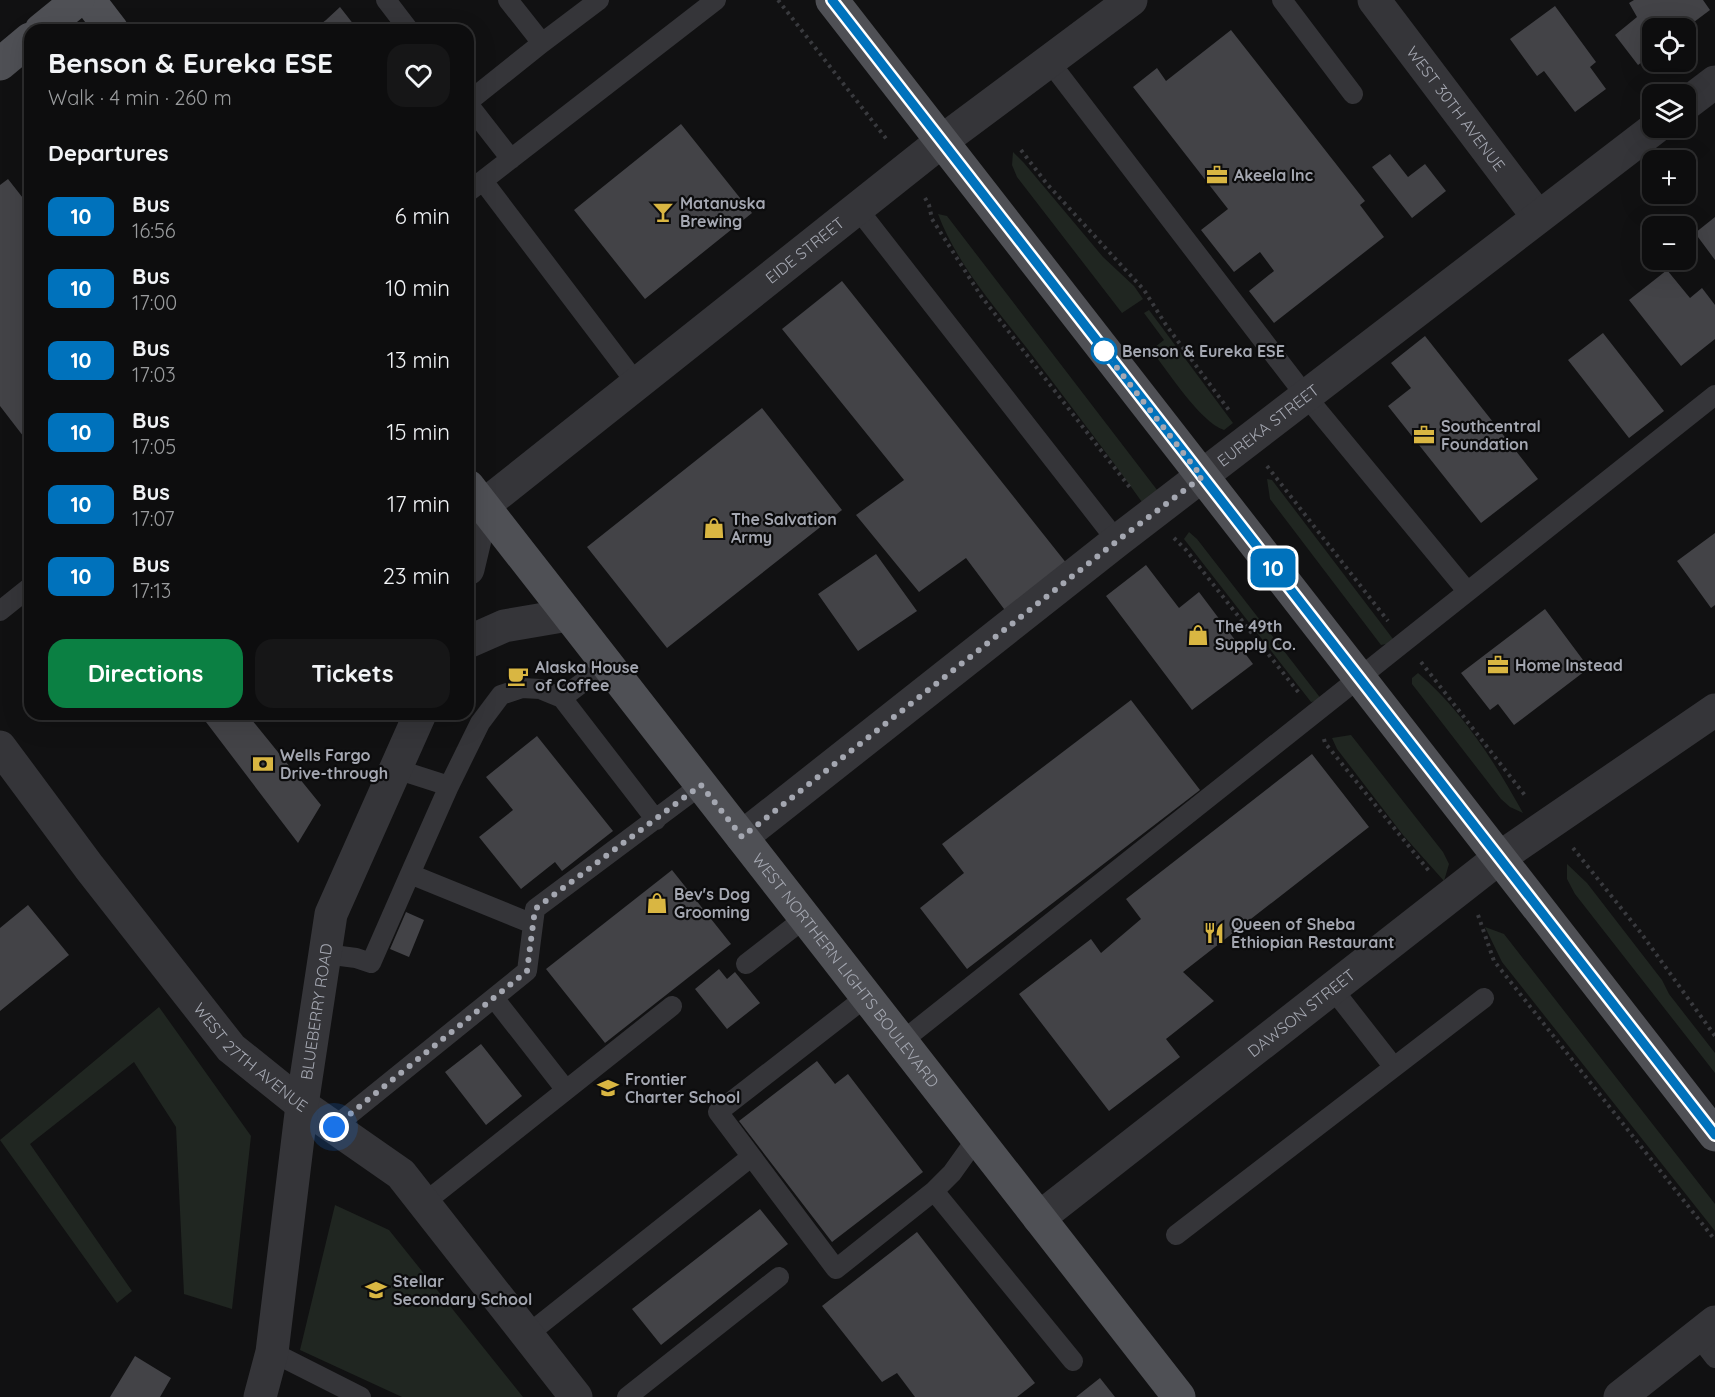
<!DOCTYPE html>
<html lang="en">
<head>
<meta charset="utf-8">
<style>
	:root { --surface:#0d0d0e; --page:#161617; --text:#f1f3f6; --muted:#9a9c9e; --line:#2d2d2e; --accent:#0b8043 }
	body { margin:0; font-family:Quicksand,sans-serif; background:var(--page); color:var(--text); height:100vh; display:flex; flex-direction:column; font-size:22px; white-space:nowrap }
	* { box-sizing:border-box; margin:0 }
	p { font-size:20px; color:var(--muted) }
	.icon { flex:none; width:33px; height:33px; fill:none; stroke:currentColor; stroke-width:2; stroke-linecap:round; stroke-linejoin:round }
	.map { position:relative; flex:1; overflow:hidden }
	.drawer { position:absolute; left:24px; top:24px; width:450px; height:696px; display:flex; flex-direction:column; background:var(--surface); border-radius:18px; box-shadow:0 6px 24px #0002,0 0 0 2px var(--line) }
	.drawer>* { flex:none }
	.badge { padding:0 12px; border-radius:9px; font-size:21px; line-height:39px }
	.buttons { position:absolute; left:1642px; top:18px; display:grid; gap:12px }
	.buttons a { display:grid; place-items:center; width:54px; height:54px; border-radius:12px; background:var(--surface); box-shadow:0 6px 24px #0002,0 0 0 2px var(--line); font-size:30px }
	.you { position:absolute; width:30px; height:30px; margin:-15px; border:4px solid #fff; border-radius:50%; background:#1a73e8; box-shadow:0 0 0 9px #1a73e833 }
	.map>.badge { position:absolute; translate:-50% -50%; box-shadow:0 0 0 3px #fff }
	h2 { padding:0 24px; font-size:22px; line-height:54px }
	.round { display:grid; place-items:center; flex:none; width:63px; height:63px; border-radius:18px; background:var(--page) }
	.headline { display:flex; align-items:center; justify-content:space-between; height:102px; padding:0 24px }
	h1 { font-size:28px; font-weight:800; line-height:45px }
	.action { display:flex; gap:12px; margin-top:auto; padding:12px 24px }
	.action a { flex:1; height:69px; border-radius:18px; background:var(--accent); color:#fff; font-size:24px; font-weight:800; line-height:69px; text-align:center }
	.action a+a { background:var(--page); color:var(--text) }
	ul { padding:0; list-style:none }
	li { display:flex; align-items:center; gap:18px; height:72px; padding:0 24px }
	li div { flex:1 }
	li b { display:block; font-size:22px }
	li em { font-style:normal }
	li .badge { min-width:66px; font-weight:700; text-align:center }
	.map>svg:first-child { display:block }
	.green { fill:#202621 }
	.building { fill:#434347 }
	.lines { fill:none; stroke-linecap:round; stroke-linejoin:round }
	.path { stroke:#393a3e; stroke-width:4; stroke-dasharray:3 4.5; stroke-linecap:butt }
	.lane { stroke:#353539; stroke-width:20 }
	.street { stroke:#353539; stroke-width:33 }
	.primary { stroke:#4f5055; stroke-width:33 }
	.line-casing { stroke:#fff; stroke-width:14 }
	.line { stroke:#0072bc; stroke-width:9 }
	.walk { stroke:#a4a7b1; stroke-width:6; stroke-dasharray:0 10.8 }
	.stop-dot { fill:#fff; stroke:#0072bc; stroke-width:3 }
	.labels { text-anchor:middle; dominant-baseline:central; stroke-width:4.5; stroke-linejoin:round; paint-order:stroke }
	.street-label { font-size:16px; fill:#a4a7b1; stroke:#0c0c0d }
	.poi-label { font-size:16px; font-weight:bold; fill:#a4a7b1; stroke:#0c0c0d; text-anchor:start }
	.stop-label { font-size:16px; font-weight:bold; fill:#a4a7b1; stroke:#0c0c0d; text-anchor:start }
</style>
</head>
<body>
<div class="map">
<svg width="1715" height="1397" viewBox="0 0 1715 1397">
	<rect width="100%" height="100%" fill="#111112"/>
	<!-- green -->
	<path class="green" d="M1013,152L1024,163L1103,257L1134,286L1143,299L1122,313L1017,177L1012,165Z
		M938,214L947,216L1164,499L1147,509C1108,454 1067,401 1026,347C993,305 957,264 938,214Z
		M1149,310L1233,423L1224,430C1200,422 1168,371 1151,350L1164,340L1144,313Z
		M1267,479L1272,480L1393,639L1392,643L1381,645L1270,499Z
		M1189,532L1197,539L1322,700L1311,702L1184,539Z
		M1418,673C1461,709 1496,764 1523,813L1510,807L1501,799L1412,684V678Z
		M1351,735L1443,852L1449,864L1444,881L1403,835L1337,749L1332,738Z
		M1567,864L1587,883L1662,980L1669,994L1715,1053V1073L1575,894L1567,879Z
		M1485,927L1504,934L1715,1204V1231L1502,962Z
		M159,1007L251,1136L232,1309L184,1294L176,1127L134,1062L30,1144L132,1291L117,1303L0,1140Z
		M335,1205L389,1230L523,1397H402L300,1350Z"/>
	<!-- building -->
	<path class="building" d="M1634,0H1703L1710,10L1686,28H1653V54L1638,65L1615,35L1637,17L1629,3Z
		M1555,6L1596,62L1590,67L1606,89L1575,112L1544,71L1537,76L1510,39Z
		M340,7L358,30H313L326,20Z
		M1231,30L1365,201L1360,205L1384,237L1274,323L1249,291L1274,271L1260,252L1234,272L1201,230L1228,209L1133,87L1157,68L1166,81Z
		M681,124L752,213L645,299L574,210Z
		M1390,154L1408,177L1425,164L1446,191L1412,218L1372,167Z
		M8,179L30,207V445L0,406V185Z
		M1715,217V260L1695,233Z
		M1667,270L1690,298L1702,288L1715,305V339L1681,366L1629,300Z
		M842,281L1071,569L1010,617L966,558L919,592L856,515L904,480L782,329Z
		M1603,333L1664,411L1629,438L1568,360Z
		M1425,336L1538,479L1481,523L1388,406L1411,388L1391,363Z
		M762,408L842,510L667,648L587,547Z
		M1715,533V605L1711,608L1677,561Z
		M876,554L917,611L858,651L818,594Z
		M1146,565L1179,608L1199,592L1253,664L1192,710L1106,596Z
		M1545,609L1589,668L1514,725L1498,704L1490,710L1461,673Z
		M1131,700L1200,790L967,969L920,908L964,873L942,844Z
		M211,714H247L321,805L298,843L206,722Z
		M537,736L613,831L562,871L555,862L521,889L479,837L513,810L486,777Z
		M1312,754L1369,827L1183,972L1214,1001L1166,1039L1180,1057L1109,1111L1019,994L1091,939L1101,953L1141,919L1126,899Z
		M672,870L731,944L605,1043L546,969Z
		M28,905L69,955L0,1011V928Z
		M406,912L424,920L409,957L390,949Z
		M719,969L727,979L735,972L760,1003L727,1029L695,989Z
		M481,1044L522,1096L486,1125L445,1072Z
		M817,1061L835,1084L848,1074L923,1172L832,1242L739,1121Z
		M760,1209L788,1244L661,1345L632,1309Z
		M917,1232L1035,1383L1017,1397H915L897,1373L882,1382L822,1306Z
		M135,1356L171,1378L160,1397H110Z
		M1100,1378L1115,1397H1076Z"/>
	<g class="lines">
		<!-- path -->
		<path class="path" d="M778,0L888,141
			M1021,150L1047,184L1144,290L1166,325L1231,413
			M925,198L929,205L932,219L981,296L1131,489
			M1267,466L1388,621
			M1174,538L1186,550L1299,693
			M1421,662L1527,798
			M1324,739L1325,743L1429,871
			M1573,848L1641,933L1715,1036
			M1478,915L1494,961L1715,1240"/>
		<!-- lane -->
		<path class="lane" d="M386,0L409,30
			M1282,0L1353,94
			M542,43L599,0
			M1049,61L1305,395L1467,591
			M468,102L542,43L508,0
			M468,104L511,159
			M483,181L637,384
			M468,192L716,0
			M857,208L1117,541
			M0,611L30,587
			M562,698L656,820
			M396,769L449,786
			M533,924L410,874L449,786L480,723L501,695L522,688L540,689L562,698L607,664
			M325,954L356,958L371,963L410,874
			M746,964L805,918
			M1332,988L1393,1066
			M866,997L718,1112L836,1269L934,1191
			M494,998L566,1090
			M901,1042L1715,395
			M334,1127L527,971L535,909L701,785
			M977,1138L952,1173L934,1191L1073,1361
			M424,1203L672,1006
			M1176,1235L1484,998
			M527,1335L751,1157
			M1698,1336L1715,1358
			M272,1352L361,1397
			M627,1397L779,1277"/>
		<!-- street -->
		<g class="street">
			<path id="s1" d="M1374,0L1538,217"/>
			<path d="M1686,104L1715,82"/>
			<path id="s2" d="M468,569L483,506L942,141L1131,0"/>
			<path d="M468,642L504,626L568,615"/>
			<path id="s3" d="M0,747L89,867L231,1048L302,1105L401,1174L576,1397"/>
			<path id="s4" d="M742,837L1117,541L1655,128"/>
			<path id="s5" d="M1039,1218L1499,858L1715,710"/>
			<path id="s6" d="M260,1397L272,1352L302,1105L331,914L420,714"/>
			<path d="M1620,1397L1715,1322"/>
		</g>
		<!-- primary -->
		<g class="primary">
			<path d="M89,0L112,30"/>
			<path d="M832,0L1715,1135"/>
			<path d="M41,30L78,0"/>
			<path d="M0,64L30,39"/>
			<path id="s7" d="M468,486L1179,1397"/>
		</g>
	</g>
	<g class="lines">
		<defs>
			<path id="line" d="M832,0L1715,1135"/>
		</defs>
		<!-- line casing -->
		<use href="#line" class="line-casing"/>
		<!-- line -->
		<use href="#line" class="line"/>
		<!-- walk -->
		<path class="walk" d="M334,1127L527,971L535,909L701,785L742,837L1117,541L1202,477L1104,351"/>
	</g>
	<!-- icons -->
	<defs>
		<symbol id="office-bare" viewBox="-9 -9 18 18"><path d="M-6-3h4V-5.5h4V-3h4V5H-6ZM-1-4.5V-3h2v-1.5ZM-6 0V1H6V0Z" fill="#d9b642" stroke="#0c0c0d" stroke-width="2.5" paint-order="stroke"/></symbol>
		<symbol id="bar-bare" viewBox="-9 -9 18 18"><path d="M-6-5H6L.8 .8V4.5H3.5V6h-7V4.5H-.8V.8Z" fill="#d9b642" stroke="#0c0c0d" stroke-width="2.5" paint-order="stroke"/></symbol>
		<symbol id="shop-bare" viewBox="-9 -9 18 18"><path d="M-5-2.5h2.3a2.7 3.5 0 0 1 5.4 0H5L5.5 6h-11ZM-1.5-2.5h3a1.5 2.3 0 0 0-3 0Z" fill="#d9b642" stroke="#0c0c0d" stroke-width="2.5" paint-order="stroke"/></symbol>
		<symbol id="cafe-bare" viewBox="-9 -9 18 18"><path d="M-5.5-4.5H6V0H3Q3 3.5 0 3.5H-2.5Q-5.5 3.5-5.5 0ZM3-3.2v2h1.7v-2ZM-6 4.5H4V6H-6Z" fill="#d9b642" stroke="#0c0c0d" stroke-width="2.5" paint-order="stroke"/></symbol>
		<symbol id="bank-bare" viewBox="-9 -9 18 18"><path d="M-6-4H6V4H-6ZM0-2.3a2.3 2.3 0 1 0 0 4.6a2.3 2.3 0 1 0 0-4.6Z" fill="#d9b642" stroke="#0c0c0d" stroke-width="2.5" paint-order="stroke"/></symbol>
		<symbol id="restaurant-bare" viewBox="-9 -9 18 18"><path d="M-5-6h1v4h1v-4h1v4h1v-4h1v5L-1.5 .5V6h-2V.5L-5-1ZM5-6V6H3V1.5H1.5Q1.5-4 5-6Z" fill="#d9b642" stroke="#0c0c0d" stroke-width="2.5" paint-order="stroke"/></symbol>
		<symbol id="school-bare" viewBox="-9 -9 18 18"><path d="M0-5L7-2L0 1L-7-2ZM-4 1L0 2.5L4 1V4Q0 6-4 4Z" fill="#d9b642" stroke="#0c0c0d" stroke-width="2.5" paint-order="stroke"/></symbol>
	</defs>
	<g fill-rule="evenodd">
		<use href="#office-bare" x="1202" y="160" width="30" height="30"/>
		<use href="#bar-bare" x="648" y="197" width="30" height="30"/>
		<use href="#office-bare" x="1409" y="420" width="30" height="30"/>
		<use href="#shop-bare" x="699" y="513" width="30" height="30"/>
		<use href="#shop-bare" x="1183" y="620" width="30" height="30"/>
		<use href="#office-bare" x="1483" y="650" width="30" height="30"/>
		<use href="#cafe-bare" x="503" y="661" width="30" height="30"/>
		<use href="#bank-bare" x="248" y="749" width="30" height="30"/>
		<use href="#shop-bare" x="642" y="888" width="30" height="30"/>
		<use href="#restaurant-bare" x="1199" y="918" width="30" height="30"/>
		<use href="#school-bare" x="593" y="1073" width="30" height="30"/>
		<use href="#school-bare" x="361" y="1275" width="30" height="30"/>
	</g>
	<!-- markers -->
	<circle class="stop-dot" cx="1104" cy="351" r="12"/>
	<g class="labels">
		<!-- street labels -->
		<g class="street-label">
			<text stroke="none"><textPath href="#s1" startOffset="136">WEST 30TH AVENUE</textPath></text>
			<text stroke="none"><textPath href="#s2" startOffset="476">EIDE STREET</textPath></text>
			<text stroke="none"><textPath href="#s4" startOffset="668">EUREKA STREET</textPath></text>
			<text stroke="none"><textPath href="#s7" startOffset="614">WEST NORTHERN LIGHTS BOULEVARD</textPath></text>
			<text stroke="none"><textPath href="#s6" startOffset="390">BLUEBERRY ROAD</textPath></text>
			<text stroke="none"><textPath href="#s5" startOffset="333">DAWSON STREET</textPath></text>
			<text stroke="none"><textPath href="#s3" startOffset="400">WEST 27TH AVENUE</textPath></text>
		</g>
		<!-- poi labels -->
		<g class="poi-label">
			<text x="1234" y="175">Akeela Inc</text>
			<text x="680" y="203">Matanuska<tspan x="680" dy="18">Brewing</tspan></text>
			<text x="1441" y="426">Southcentral<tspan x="1441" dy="18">Foundation</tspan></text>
			<text x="731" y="519">The Salvation<tspan x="731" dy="18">Army</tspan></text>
			<text x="1215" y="626">The 49th<tspan x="1215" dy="18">Supply Co.</tspan></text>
			<text x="1515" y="665">Home Instead</text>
			<text x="535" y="667">Alaska House<tspan x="535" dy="18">of Coffee</tspan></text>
			<text x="280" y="755">Wells Fargo<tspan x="280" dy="18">Drive-through</tspan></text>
			<text x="674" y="894">Bev's Dog<tspan x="674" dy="18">Grooming</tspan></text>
			<text x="1231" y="924">Queen of Sheba<tspan x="1231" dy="18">Ethiopian Restaurant</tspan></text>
			<text x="625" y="1079">Frontier<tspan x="625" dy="18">Charter School</tspan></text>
			<text x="393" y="1281">Stellar<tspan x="393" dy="18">Secondary School</tspan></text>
		</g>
		<!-- stop labels -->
		<g class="stop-label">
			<text x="1122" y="351">Benson &amp; Eureka ESE</text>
		</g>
	</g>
</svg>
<div class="buttons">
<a><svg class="icon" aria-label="locate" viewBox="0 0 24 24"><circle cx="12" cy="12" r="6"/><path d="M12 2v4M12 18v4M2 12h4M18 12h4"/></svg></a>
<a><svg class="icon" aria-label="layers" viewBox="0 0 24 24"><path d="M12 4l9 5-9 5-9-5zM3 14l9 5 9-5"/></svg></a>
<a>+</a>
<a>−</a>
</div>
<div class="you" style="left:334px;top:1127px"></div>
<b class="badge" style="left:1273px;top:568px;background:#0072bc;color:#fff">10</b>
<section class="drawer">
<div class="headline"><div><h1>Benson &amp; Eureka ESE</h1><p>Walk · 4 min · 260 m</p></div><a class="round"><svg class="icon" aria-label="heart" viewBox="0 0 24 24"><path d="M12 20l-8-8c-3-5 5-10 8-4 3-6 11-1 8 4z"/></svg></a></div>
<h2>Departures</h2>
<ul>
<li><span class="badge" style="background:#0072bc;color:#fff">10</span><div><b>Bus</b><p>16:56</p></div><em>6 min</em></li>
<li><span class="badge" style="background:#0072bc;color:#fff">10</span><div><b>Bus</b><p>17:00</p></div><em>10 min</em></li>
<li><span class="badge" style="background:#0072bc;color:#fff">10</span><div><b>Bus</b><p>17:03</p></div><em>13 min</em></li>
<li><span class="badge" style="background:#0072bc;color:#fff">10</span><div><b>Bus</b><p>17:05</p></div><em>15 min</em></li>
<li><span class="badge" style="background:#0072bc;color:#fff">10</span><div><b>Bus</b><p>17:07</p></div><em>17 min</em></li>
<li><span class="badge" style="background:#0072bc;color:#fff">10</span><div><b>Bus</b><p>17:13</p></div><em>23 min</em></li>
</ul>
<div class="action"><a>Directions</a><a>Tickets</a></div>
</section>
</div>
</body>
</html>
